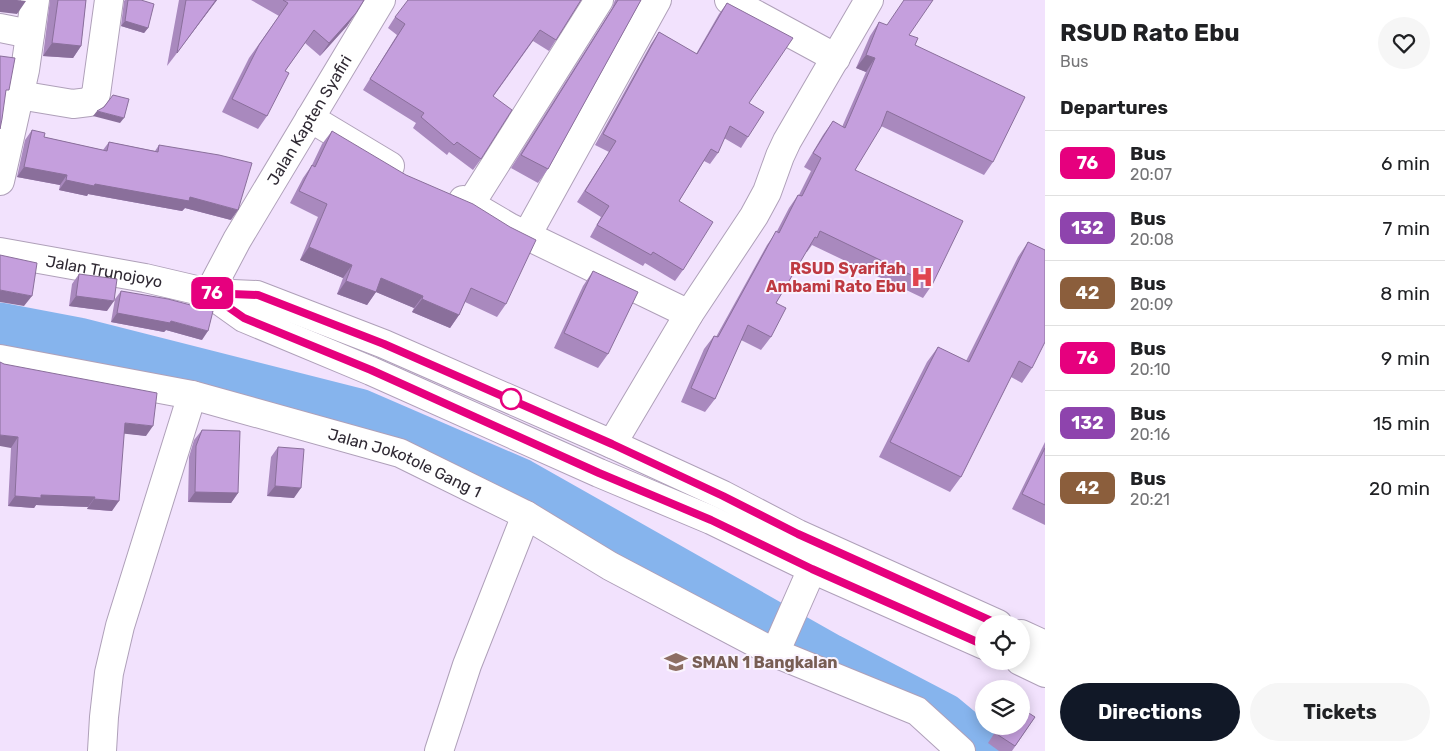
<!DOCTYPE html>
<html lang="en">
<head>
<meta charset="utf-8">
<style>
	:root { --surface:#fff; --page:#f6f6f6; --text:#202124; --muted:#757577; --line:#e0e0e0; --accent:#111827 }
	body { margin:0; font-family:Rubik,sans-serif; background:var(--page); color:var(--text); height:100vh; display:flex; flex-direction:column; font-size:19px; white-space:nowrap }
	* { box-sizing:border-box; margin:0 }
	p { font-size:16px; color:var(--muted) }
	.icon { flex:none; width:28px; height:28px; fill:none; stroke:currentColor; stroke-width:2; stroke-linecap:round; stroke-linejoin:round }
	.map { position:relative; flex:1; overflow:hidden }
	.drawer { display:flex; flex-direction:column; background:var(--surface); width:400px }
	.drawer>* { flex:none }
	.badge { padding:0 10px; border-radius:8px; font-size:18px; line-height:32px }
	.tools { position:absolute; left:975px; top:615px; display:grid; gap:10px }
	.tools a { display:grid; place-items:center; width:55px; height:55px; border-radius:50%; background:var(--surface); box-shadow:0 2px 12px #0003; font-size:25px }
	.map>.badge { position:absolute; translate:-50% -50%; box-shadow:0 0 0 2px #fff }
	h2 { padding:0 15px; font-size:19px; line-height:45px }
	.round { display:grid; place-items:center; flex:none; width:52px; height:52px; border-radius:26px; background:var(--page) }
	.overview { display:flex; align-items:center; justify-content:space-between; height:85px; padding:0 15px }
	h1 { font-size:24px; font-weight:700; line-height:38px }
	.button { display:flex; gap:10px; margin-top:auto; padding:10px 15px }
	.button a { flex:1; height:58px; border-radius:30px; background:var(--accent); color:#fff; font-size:20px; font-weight:700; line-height:58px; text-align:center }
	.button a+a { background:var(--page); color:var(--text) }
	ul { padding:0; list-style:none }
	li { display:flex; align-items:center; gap:15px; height:65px; padding:0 15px; border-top:1px solid var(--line) }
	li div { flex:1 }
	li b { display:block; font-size:19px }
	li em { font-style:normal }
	li .badge { min-width:55px; font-weight:700; text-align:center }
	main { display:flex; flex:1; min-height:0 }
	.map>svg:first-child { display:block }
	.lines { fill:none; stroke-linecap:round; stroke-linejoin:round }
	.river { stroke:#86b4ed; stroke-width:45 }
	.street-casing { stroke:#afa0b9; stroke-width:30 }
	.secondary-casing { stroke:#afa0b9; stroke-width:30 }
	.highway-casing { stroke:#afa0b9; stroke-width:30 }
	.street { stroke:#fff; stroke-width:28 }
	.secondary { stroke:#fff; stroke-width:28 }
	.highway { stroke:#fff; stroke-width:28 }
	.wall { fill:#a989be }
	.shaded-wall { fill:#8a6f9b }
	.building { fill:#c59fdd; stroke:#8a6f9b }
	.line-casing { stroke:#fff; stroke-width:11 }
	.line { stroke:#e6007e; stroke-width:8 }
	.stop-dot { fill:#fff; stroke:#e6007e; stroke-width:2.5 }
	.labels { text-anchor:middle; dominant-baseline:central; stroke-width:4; stroke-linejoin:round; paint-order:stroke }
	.street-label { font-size:16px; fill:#2f2933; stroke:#faf3fe }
	.health-label { font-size:16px; font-weight:bold; fill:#be3a42; stroke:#faf3fe; text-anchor:end }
	.education-label { font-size:16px; font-weight:bold; fill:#785e54; stroke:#faf3fe; text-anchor:start }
</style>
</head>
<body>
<main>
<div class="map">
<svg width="1045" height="751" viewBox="0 0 1045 751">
	<rect width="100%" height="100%" fill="#f2e2fd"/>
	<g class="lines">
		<!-- river -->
		<path class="river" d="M0,325L79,340L359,411L521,481L830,656L945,716L987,751"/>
		<defs>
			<g id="street">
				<path d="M729,0L836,58"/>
				<path d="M0,28L30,34"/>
				<path d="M19,95L73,104L89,102L96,94L109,0"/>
				<path d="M310,118L390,166"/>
				<path d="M0,181L25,70L35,0"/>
				<path d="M463,200L509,227L689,314"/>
				<path d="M471,203L599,0"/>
				<path d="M527,235L657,0"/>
				<path id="s1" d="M0,359L192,395L400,453L526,515L610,566L775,653L917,711L961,751"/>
				<path d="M612,444L689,314L754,216L767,192L780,156L787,141L869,0"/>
				<path d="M775,653L812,569"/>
				<path d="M102,751L104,717L109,673L120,626L192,395"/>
				<path d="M439,751L467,665L526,515"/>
			</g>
			<g id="secondary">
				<path id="s2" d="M0,252L145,278L209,293"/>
			</g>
			<g id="highway">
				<path d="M209,293L257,295L384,344L612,444L723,495L798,534L998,624"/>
				<path d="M209,293L244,318L371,371L599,473L711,520L812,569L984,645"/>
				<path id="s3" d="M209,293L237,240L381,0"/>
				<path d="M1021,634L1045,645"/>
				<path d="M1020,661L1045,673"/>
			</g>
		</defs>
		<!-- street casing -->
		<use href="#street" class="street-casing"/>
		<!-- secondary casing -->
		<use href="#secondary" class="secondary-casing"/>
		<!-- highway casing -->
		<use href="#highway" class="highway-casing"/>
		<!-- street -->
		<use href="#street" class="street"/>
		<!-- secondary -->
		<use href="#secondary" class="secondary"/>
		<!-- highway -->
		<use href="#highway" class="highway"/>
	</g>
	<!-- wall -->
	<path class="wall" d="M50,0H86L81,46L73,58L43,56Z
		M125,0H141L148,28L144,33L121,26L124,1Z
		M179,0H217L167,66Z
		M251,0H364L347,26L320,56L305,43L285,71L267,116L258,129L222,112L249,58L279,16Z
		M581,0L549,51L533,41L493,97L481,159L473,170L449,152L447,155L413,128L416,123L363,90L397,35L388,28L395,17Z
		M615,0H641L548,169L538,183L511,168L612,8Z
		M727,3L749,103L748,137L741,148L724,138L718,153L710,164L704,161L679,201L683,270L675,281L645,263L643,266L590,237L601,217L577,202L609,152L595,145L651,44L659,32L696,54L719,14Z
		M879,22L909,35L915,45L993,162L984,175L881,126L855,170L932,285L923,298L812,245L807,252L806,251L776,303L771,337L761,350L741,340L715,399L705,412L681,402L704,349L714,336L716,337L767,245L777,231L789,208L798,195H799L811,171L804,167L823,135L833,121L842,127L866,72L856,68L870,36Z
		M32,130L44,137L103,150L109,142L155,151L159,145L231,220L185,208L182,211L88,194L87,196L59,190L60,185L17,177L25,140Z
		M332,131L506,304L497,317L465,302L459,315L450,328L412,312L414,308L376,292L367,305L337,294L343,278L300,260L318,217L290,203L303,178L312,165L322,144Z
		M1028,242L1032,368L1022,383L1011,377L961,477L950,492L879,457L927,362L938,347L966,361L1018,257Z
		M593,271L608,354L598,368L554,348L583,286Z
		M79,274L107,311L69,306L72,284Z
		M121,291L202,340L166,330L164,332L111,322L115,299Z
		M0,362L146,436L124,433L112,511L87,509L88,507L36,505L34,508L8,506L11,448Z
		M202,430L238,493L231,503L188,502L189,457L194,440Z
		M1045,442V525L1012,509Z
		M278,447L294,498L267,496L271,457Z
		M1035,717L1012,751H999L988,743L999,726Z"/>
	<!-- shaded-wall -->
	<path class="shaded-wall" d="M0,0H17L26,1L17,14L0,12Z
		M216,0H217L167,66L177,53Z
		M356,13L347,26L320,56L329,43Z
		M125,21L148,28L144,33L121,26Z
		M52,43L81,46L73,58L43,56Z
		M866,55L875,58L866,72L856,68Z
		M97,111L124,118L120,123L93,116Z
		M24,167L67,175L60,185L17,177Z
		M66,180L190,197L238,210L231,220L185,208L182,211L88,194L87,196L59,190Z
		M309,247L352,265L343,278L300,260Z
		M381,278L423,296L414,308L376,292L367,305L337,294L346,281Z
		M0,290L32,296L24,306L0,302Z
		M76,296L114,301L107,311L69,306Z
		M422,299L459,315L450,328L412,312Z
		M117,313L171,321L208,331L202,340L166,330L164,332L111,322Z
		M125,423L153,426L146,436L118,433Z
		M0,435L18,437L11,448L0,446Z
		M275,486L301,488L294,498L267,496Z
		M195,492L238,493L231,503L188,502Z
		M41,495L95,497L88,507L36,505L34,508L8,506L15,496Z
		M94,499L119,501L112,511L87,509Z"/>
	<!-- building -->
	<path class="building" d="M58,0H86L81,46L52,43Z
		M128,0H141L154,4L148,28L125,21Z
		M186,0H216L177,53Z
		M283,0H364L356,13L329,43L314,30L285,71L289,73L267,116L232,99L259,45L288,3Z
		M408,0H581L556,40L540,30L493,96L512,110L481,159L457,142L454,145L421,117L424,113L370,79L405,24L395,17Z
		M618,0H641L548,169L521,155Z
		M904,0H933L909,35L918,38L915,45L1025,97L993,162L887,111L881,127L855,170L963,221L932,285L820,231L817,238L815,237L776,303L786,308L771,337L748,325L715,399L691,388L714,336L718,337L776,231L779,233L798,195L802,196L821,158L813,153L833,121L845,128L875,58L866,55L879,22L887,25Z
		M727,3L793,38L749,103L764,112L748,137L730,126L718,153L711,149L679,201L713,222L683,270L653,252L651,255L597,225L609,206L585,191L616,141L603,134L659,32L697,54Z
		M0,56L15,58L9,90H6L2,119L0,129Z
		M113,95L129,99L124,118L97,111L104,107Z
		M32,130L45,133L44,137L107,151L109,142L158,152L159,145L219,155L252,163L238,210L190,197L189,201L95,184L94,186L66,180L67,175L24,167Z
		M332,131L406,175L473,204L510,227L536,240L506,304L471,288L459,315L422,299L423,296L381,278L376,292L346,281L352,265L309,247L327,204L299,191L312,165L315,167Z
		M1028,242L1045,250V342L1032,368L1019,361L961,477L890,442L938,347L969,362Z
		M0,255L37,263L32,296L0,290Z
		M593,271L638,292L608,354L564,333Z
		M79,274L117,279L114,301L76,296Z
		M121,291L168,299L213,311L208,331L171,321L170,323L117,313Z
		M0,362L4,364L157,393L153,426L125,423L119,501L94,499L95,497L41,495V498L15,496L18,437L0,435Z
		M202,430L240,431L238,493L195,492L196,446Z
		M278,447L304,449L301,488L275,486Z
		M1045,448V505L1022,494Z
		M1021,708L1035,717L1015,746L995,733L1000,726H1021Z"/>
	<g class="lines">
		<defs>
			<path id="line" d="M984,645L812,569L711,520L599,473L371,370L244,318L208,293L258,295L384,344L612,444L723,496L798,534L998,624"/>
		</defs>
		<!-- line casing -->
		<use href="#line" class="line-casing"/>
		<!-- line -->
		<use href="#line" class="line"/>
	</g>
	<!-- icons -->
	<defs>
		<symbol id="hospital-bare" viewBox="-9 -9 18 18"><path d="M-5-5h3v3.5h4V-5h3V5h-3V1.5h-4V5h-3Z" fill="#e0444e" stroke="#faf3fe" stroke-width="2.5" paint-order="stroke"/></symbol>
		<symbol id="school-bare" viewBox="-9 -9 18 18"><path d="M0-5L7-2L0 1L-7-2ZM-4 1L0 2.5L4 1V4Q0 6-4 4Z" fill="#8d6e63" stroke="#faf3fe" stroke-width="2.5" paint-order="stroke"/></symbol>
	</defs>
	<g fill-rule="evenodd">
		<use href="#hospital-bare" x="906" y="261" width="32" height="32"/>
		<use href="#school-bare" x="660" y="646" width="32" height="32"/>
	</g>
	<!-- markers -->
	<circle class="stop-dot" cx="511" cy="399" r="10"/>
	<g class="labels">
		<!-- street labels -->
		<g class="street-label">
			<text stroke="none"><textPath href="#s3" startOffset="200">Jalan Kapten Syafiri</textPath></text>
			<text stroke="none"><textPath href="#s2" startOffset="106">Jalan Trunojoyo</textPath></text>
			<text stroke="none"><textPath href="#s1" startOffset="419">Jalan Jokotole Gang 1</textPath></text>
		</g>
		<!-- health labels -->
		<g class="health-label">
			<text x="906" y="268">RSUD Syarifah<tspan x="906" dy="18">Ambami Rato Ebu</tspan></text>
		</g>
		<!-- education labels -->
		<g class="education-label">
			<text x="692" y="662">SMAN 1 Bangkalan</text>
		</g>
	</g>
</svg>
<div class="tools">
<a><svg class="icon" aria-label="locate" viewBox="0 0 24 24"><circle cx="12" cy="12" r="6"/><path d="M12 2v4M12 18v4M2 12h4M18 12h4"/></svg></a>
<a><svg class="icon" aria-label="layers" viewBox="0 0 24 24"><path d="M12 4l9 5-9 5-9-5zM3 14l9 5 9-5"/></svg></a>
</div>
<b class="badge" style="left:212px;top:293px;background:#e6007e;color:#fff">76</b>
</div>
<section class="drawer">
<div class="overview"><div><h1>RSUD Rato Ebu</h1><p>Bus</p></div><a class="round"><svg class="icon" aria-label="heart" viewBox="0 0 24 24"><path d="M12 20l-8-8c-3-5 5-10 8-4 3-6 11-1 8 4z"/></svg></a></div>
<h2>Departures</h2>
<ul>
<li><span class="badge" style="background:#e6007e;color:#fff">76</span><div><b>Bus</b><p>20:07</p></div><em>6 min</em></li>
<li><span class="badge" style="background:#8e44ad;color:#fff">132</span><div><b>Bus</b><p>20:08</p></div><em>7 min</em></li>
<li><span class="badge" style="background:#8b5e3c;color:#fff">42</span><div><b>Bus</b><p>20:09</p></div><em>8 min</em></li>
<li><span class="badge" style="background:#e6007e;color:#fff">76</span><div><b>Bus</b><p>20:10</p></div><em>9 min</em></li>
<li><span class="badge" style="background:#8e44ad;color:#fff">132</span><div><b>Bus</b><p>20:16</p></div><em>15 min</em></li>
<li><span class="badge" style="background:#8b5e3c;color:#fff">42</span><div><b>Bus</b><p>20:21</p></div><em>20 min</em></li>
</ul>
<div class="button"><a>Directions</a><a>Tickets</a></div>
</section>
</main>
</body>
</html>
